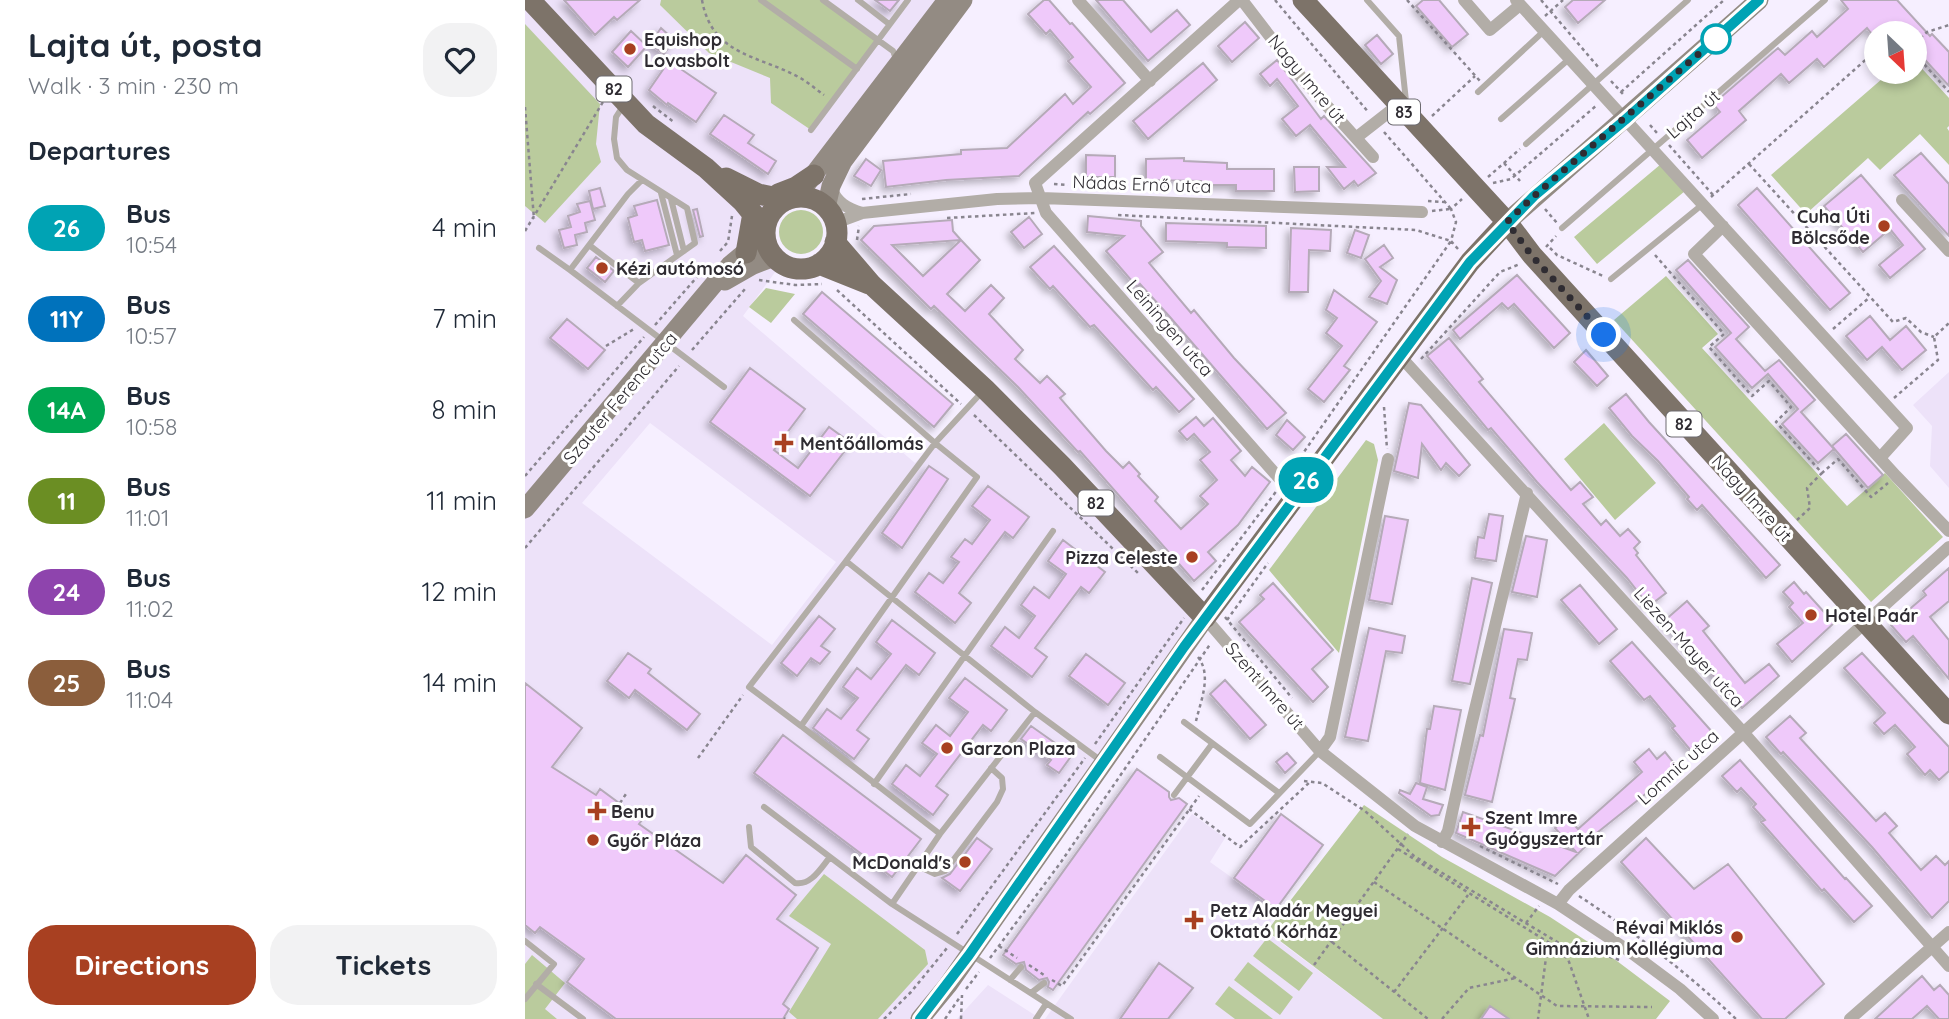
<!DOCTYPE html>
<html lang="en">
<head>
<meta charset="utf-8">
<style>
	:root { --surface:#fff; --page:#f2f2f3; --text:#1f2937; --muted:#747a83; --accent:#a84021 }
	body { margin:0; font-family:Quicksand,sans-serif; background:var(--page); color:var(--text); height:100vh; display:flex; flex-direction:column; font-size:26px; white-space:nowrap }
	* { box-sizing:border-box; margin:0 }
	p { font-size:23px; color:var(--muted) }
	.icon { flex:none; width:38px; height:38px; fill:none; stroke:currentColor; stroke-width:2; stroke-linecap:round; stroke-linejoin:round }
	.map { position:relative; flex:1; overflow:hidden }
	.drawer { display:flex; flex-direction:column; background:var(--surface); width:525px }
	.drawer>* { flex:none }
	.badge { padding:0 14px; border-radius:23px; font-size:24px; line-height:46px }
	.needle { width:46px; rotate:155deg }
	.tools { position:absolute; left:1339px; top:21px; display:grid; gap:14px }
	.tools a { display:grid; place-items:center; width:63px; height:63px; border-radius:50%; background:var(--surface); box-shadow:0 4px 10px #0003; font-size:35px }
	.you { position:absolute; width:35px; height:35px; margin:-18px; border:5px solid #fff; border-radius:50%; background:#1a73e8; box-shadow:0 0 0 10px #1a73e833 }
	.map>.badge { position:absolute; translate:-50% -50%; box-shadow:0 0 0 4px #fff }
	h2 { padding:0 28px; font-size:26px; line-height:63px }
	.round { display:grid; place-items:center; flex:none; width:74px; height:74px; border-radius:28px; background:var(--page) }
	.head { display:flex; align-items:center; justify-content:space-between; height:119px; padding:0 28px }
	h1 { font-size:33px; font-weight:700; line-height:52px }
	.primary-button { display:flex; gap:14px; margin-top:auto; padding:14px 28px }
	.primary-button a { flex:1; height:80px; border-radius:28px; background:var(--accent); color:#fff; font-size:28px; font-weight:700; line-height:80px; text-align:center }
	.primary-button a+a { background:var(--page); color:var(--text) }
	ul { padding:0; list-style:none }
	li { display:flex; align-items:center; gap:21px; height:91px; padding:0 28px }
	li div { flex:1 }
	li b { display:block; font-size:26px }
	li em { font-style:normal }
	li .badge { min-width:77px; font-weight:700; text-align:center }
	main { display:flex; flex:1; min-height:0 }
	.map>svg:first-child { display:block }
	.built { fill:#ede2f9; fill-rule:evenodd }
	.green { fill:#bacb9d }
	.building { fill:#efc9fa; stroke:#b5aab8; stroke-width:2; filter:url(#shadow) }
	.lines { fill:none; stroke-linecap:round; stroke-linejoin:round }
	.path { stroke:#89858f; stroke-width:2.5; stroke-dasharray:3.5 3.5; stroke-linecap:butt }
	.lane { stroke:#b2ada7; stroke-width:6 }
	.street { stroke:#b2ada7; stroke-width:12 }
	.secondary { stroke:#938b83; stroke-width:19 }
	.primary { stroke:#7d7369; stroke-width:21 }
	.line-casing { stroke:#fff; stroke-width:16 }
	.line { stroke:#00a3b4; stroke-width:10 }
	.walk { stroke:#2f2c32; stroke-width:7; stroke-dasharray:0 12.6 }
	.stop-dot { fill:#fff; stroke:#00a3b4; stroke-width:3.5 }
	.poi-dot { fill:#a84021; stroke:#fff; stroke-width:2.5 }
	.labels { text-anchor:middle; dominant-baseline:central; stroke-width:6; stroke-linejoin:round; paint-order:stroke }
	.shield { fill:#fff; stroke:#6d6b70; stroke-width:2 }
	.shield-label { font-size:16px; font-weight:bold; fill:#2f2c32 }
	.poi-label { font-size:18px; font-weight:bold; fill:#2f2c32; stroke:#fff; text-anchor:start }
	.street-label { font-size:18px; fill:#2f2c32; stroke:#fff }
</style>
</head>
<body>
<main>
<section class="drawer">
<div class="head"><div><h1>Lajta út, posta</h1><p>Walk · 3 min · 230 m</p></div><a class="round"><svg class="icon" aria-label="heart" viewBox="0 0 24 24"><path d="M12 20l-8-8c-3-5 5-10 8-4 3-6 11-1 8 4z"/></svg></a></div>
<h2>Departures</h2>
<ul>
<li><span class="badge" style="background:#00a3b4;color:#fff">26</span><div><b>Bus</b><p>10:54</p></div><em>4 min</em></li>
<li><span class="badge" style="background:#0072bc;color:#fff">11Y</span><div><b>Bus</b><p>10:57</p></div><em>7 min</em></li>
<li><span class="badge" style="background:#00a651;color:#fff">14A</span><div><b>Bus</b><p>10:58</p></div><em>8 min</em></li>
<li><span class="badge" style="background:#6b8e23;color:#fff">11</span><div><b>Bus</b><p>11:01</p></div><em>11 min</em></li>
<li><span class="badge" style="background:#8e44ad;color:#fff">24</span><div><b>Bus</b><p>11:02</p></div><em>12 min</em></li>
<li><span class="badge" style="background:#8b5e3c;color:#fff">25</span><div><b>Bus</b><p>11:04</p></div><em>14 min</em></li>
</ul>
<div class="primary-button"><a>Directions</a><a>Tickets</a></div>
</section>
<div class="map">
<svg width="1424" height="1019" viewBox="0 0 1424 1019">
	<defs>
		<filter id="shadow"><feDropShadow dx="-4" dy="4" stdDeviation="3.5" flood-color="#0004"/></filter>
	</defs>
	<rect width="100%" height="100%" fill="#f6efff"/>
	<!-- built -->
	<path class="built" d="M0,0H438L381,75L301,208L292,201L275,197L254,205L248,210L241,223L240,236L245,252L256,264L218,316L390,463L460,389L680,618L395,1019H0ZM125,423L311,562L247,645L57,503Z
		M1424,372V488L1405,466L1407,426L1388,405Z
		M667,814L700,838L685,862L751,909L742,932L858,1019H520Z
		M463,985L516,1019H432Z"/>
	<!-- green -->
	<path class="green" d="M136,0H298L353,40L286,130L246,103L245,78L184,53L135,5Z
		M0,24L75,104L71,144L76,162L20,223L0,206Z
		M1390,61L1424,98V126L1422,128L1424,131V165L1395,134L1355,170L1343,158L1281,214L1246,175L1365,72H1390Z
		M1136,164L1160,191L1072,264L1049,237Z
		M254 232a22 22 0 1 1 44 0a22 22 0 1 1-44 0Z
		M1141,276L1193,334L1177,348L1322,506L1360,473L1418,537L1346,602L1089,320Z
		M241,288L270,294L246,323L224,307Z
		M1079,423L1131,483L1090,520L1039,459Z
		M841,440L849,444L853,460L814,653L744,570Z
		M839,805L917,857L1025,917L1092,961L1145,1001L1131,1019H858L742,931Z
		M299,874L400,950L403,964L353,1019H272L264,1012L306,944L264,916Z
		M742,938L788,973L774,991L728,956Z
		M7,955L40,983L20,1009L32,1019H0V964Z
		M723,962L768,997L755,1015L709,980Z
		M704,986L748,1019H710L690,1004Z"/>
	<!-- building -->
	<path class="building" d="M39,0H115L92,20L89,17L70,35Z
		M350,0H374L365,11Z
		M519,0H524L545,24L547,23L600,83L565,114L563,112L494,176L421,180L361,187L358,161L436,154V150L482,148L540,94L548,104L566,87L543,61L548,57L525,30L521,34L503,14Z
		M571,0H598L626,32L652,10L665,25L623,61Z
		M898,0H914L943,34L927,47L891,6Z
		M1048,0H1080L1053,23L1040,7Z
		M1316,0H1372L1405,36L1407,34L1424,52V86L1390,49V33H1346L1342,28L1299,67L1292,59L1264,83L1256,74L1214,111L1221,120L1177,158L1162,140L1195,112L1188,104L1253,48L1260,55L1287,31L1292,37L1323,9Z
		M720,22L734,38L707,62L693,46Z
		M136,28L149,40L139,54L125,44Z
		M106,31L122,46L103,67L87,52Z
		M852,35L868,54L856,64L840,45Z
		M752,60L796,119L799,116L851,173L833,186L829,181L819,189L802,167H820L785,125L771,136L757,119L773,106L752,79L745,86L735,74Z
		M144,61L191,93L171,122L143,103L142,105L124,90Z
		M678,63L692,80L623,139L608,121Z
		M199,115L229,135L223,143L251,161L243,174L185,134Z
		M1396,153L1424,184V236L1369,175Z
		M561,155L590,156V177H561Z
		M659,158V161L702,163V169H749V191H711V185H676V181L621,180V159Z
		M341,159L356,170L346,186L329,176Z
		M769,167H794V191L770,192Z
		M1336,175L1400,249L1365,278L1354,265L1378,245L1365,229L1338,252L1299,206Z
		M75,188L80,206L68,209L64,191Z
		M1232,188L1325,293L1305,310L1213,205Z
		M132,200L144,245L120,251L117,240L109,242L103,218L112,215L109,206Z
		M65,201L70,220L60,223L62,232L50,235L52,245L39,248L34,230L46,227L43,216L55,212L52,204Z
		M172,209L178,236L175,237L168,210Z
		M563,216L616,221V226L638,252L624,263L666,313L669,310L709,358L761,413L742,429L644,316L615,284L612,287L581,251L599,236L562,232Z
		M504,217L517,234L499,248L486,232Z
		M427,220L428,231L436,240L367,245L398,276L436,240L455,260L422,294L440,311L466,285L479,298L464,314L498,350L490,359L515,383L522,376L540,394L535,398L581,451L598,468L604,462L615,474L613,476L633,497L630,501L656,529L683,504L675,496L692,480L675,460L685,452L669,434L662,440L654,431L671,417L679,426L688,418L716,451L706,460L720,476L727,467L745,482L713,525L683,552L691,561L669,581L555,451L553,452L493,387L409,306L406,309L336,240L349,226Z
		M641,223L741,226V248L702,247V243L641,241Z
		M766,228L806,230L805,251L784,250L783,292H764Z
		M830,230L844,235L836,258L822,253Z
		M859,245L868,258L855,267L872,280L862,304L844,297L856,281L840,259Z
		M529,246L669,399L654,412L631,387L628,390L569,325L565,327L528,286L525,289L505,267Z
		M71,257L89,271L80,282L62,268Z
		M1163,260L1224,327L1211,339L1240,371L1254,360L1290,400L1276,412L1309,449L1293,463L1257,424L1273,409L1243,374L1227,388L1190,347L1206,333L1151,270Z
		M992,275L1045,333L1029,348L989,304L983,309L977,303L935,339L928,330Z
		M809,290L852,322L819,366L825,370L799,402L783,389L817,346L801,333L812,318L801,310Z
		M297,292L428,404L409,427L278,314Z
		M1345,316L1365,340L1381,326L1401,350L1377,370L1357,347L1342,360L1321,336Z
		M42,319L80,350L63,369L25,338Z
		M924,338L958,379L954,382L1046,490L1055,482L1068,497L1058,504L1076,525L1081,520L1095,536L1103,529L1115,542L1109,548L1113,553L1111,555L1141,593L1124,606L1102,578L1012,482L966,428L963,430L902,356Z
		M1061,350L1083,376L1072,386L1049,362Z
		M225,368L280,409L249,450L273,468L304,427L326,443L285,496L185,422Z
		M1101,394L1124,422L1255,565L1241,578L1177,505L1172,510L1162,499L1164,497L1133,461L1107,436L1084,408Z
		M884,403L896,405L945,465L934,476L921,463L916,470L897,444L893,478L869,471Z
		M762,420L780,437L768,450L751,435Z
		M1321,434L1358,475L1343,488L1307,446Z
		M404,466L423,479L377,548L357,533Z
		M463,486L504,517L488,538L480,532L434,593L446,603L430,623L390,592L404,573L418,583L434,562L426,557L440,539L447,544L465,520L447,506Z
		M964,514L978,516L971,561L950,558L953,537L959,538Z
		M860,516L883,520L867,604L844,600Z
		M1001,536L1022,540L1012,597L987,592Z
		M538,540L580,572L564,593L556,587L510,648L522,657L507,677L466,646L480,627L494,638L510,616L496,605L509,587L524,598L541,574L523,561Z
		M1424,568V601L1405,617L1424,640V679L1388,636L1381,642L1366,625L1401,595L1398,591Z
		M947,578L967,583L945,684L927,681Z
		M1269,582L1279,594L1281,592L1309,623L1267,662L1252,644L1278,623L1264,607L1268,603L1258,592Z
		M748,583L808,650L787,669L803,687L788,702L714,622L739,599L735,595Z
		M1055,585L1092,629L1074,644L1036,600Z
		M1162,601L1184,626L1178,631L1220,683L1244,664L1254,676L1217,708L1139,621Z
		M294,616L310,629L296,646L305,652L295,664L286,658L272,676L256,663Z
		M367,620L410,653L394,675L381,665L332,730L344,739L329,759L288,728L302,709L316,719L333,698L318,687L332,668L346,679L366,654L351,642Z
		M844,628L880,636L877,653L861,651L843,741L820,737Z
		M979,629L1007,633L1002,660L993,659L985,698L990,699L967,802L940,795L955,735L958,736Z
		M1107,642L1189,734L1167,752L1147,728L1150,726L1125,696L1119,700L1085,661Z
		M103,653L126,669L123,673L175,714L162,730L110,690L104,698L82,681Z
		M1337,653L1424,747V771L1414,780L1405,770L1400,775L1382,754L1390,747L1370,725L1359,734L1349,723L1360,713L1319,668Z
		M561,654L600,683L583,705L544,676Z
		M440,678L482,710L466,731L458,725L411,786L423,795L408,815L367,784L381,765L395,776L412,754L397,743L411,725L425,736L443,712L424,698Z
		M700,680L741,725L725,739L685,694Z
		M0,683L57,728L27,767L71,795L75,789L117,820L114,824L198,883L221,855L271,895L252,919L293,948L258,1004L264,1009L258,1019H91L42,982L59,959L15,927L10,933L0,925Z
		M909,706L936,710L920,790L895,783L902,729H905Z
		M1265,716L1281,733L1275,738L1351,821L1360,813L1372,826L1364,833L1396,870L1411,856L1420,865L1424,861V901L1407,918L1347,847L1258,752L1256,754L1241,737Z
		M506,726L547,755L534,773L522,765L526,760L496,739Z
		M258,735L396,839L367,877L229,773Z
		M1124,749L1132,759L1140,752L1153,768L1063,840L1065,842L1030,876L931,833L938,812L1051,852L1030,828L1042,817L1053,829L1117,772L1109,762Z
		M762,753L771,763L760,773L751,762Z
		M1215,760L1320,879L1321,878L1347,906L1329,922L1299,889L1297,891L1236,822L1240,820L1228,807L1231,804L1216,788L1212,792L1197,776Z
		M612,769L644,792V797L646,800L654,798L662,804L528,990L523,987L524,982L522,978L514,980L501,970L499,962L491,964L478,955Z
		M891,783L902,787L898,799L918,805L914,815L906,816L874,793L875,790L885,794Z
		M756,814L798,845L751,909L709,878Z
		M452,838L467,849L435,891L417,878L425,874Z
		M1121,838L1169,889L1203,864L1299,984L1260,1019H1237L1096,862Z
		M634,963L668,988L643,1019H595Z
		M1397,976L1409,990L1415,985L1424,995V1019H1414L1402,1006L1387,1019H1350Z
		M965,1006L984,1019H956Z"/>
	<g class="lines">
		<!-- path -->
		<path class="path" d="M177,0C187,57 236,55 277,79C285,84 292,90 299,95
			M750,0L844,113
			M882,0L955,81
			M1016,0L1074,68
			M1020,16L1038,0
			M1390,43L1402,32L1424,25
			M1390,54L1424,92
			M1086,81L1098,94
			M1096,92L1199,0
			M128,106L150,123
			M0,107L9,219
			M907,116L950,76
			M1125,125L1132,133
			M859,132L926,209
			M1144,145L1188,195
			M979,163L995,181
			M1224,164L1368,322L1381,318L1396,332L1409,337
			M963,177L995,149
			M968,183L986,179L1072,105
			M529,184L543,185
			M1186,197L1346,55L1351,60
			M337,199L386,194
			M903,201L919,202
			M1020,209L1032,223
			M907,211L925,209
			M593,215L891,230L926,241L765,472
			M422,218L510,213
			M0,231L78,102
			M332,240L334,226
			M1021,247L1031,236
			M1025,248L1032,255L1078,276
			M933,249L926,241L931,222L926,209L937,199
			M195,251L203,242L207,216
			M1130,255L1199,334L1184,347L1227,396L1244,381L1266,407L1251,422L1297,473L1313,459L1346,497L1363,483
			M234,280L270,285L297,284
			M312,290L436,404
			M130,325L179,269
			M1308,329L1345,297
			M81,346L109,329
			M167,350L220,289
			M896,359L975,272L995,264
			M1369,398L1413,360L1409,337L1424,323
			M859,407L862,449
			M449,415L613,573
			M0,476L119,337
			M1272,520L1285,508L1282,488L1297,473
			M0,548L154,366
			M677,590L753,489
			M700,617L767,698
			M702,620L743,563
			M671,721C676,700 687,675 673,657
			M570,744L659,618
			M173,758L218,695
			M779,781L797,783L840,811L889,856L1034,943C1053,951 1074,952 1094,960
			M95,803L101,794
			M664,809L715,847L786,781
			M955,846L1033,884
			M873,849L1023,942L1013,1019
			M849,882L1032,1006L1127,1007
			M1054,896C1112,934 1161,972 1211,1019
			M1001,923L1014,906
			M432,934L560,758
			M807,942L903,1019
			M1023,942L1043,959L1064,1019
			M474,946L492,958
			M465,958L536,862L686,643
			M504,965L519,975
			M789,965L883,834
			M527,980L537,986L674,796
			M441,989L454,972
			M869,992L943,895
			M259,1018L260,1019
			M359,1019L386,992L422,948
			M420,1019L435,997
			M436,1019L437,995
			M917,1019L944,988L991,978"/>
		<!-- lane -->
		<path class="lane" d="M236,0L332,69
			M298,0L368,51L371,59
			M333,0L364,24
			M842,0L874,36L881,101
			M953,92L1019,31
			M976,119L1044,59
			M286,130L383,0
			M1001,144L1163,0
			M117,180L103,194L45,270L199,387
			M136,193L152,255
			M146,199L159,251
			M1037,228L1300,0
			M64,245L114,283
			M14,248L45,270
			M1086,279L1178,204
			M92,306L114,283L170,243L162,208L102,170L92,158L89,139L91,117L98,106
			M269,320L410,443L457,392
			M659,722L754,793
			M276,726L224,687L321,561
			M635,757L725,824L795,751
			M349,784L528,531
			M649,795L687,744
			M239,807L367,904L546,1019
			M224,827L226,847L270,883C286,886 296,868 305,857
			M415,834L276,726L452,477L410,443L321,561L510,712
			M393,866L410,874L420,871L472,802L478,789L477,778L466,768
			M367,904L415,834L510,712L575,760
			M0,941L29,964L0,999
			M485,980L496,967
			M11,984L58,1019
			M506,993L519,983
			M511,1019L521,1004"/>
		<!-- street -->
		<path class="street" d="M553,0L625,81
			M714,0L510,183L521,213L754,478
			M717,0L776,77L848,157
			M939,0L965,30L995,5
			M991,0L1382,428L1355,458
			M832,137L873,105
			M306,188C312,203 322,208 337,213
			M1377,200L1424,251
			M310,223L337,213L472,199L516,198L897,212
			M1198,226L1169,254L1371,476L1424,531
			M874,355L1218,732L1424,966
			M680,618L795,751L890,826L1033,904L1104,951L1155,989L1188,1019
			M795,751L805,737L863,459
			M917,842L923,831L947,722L1002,493
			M1033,904L1044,890L1424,547
			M1325,1019L1424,932"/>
		<!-- secondary -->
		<path class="secondary" d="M280,186L419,4
			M301,208L306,186L318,161L438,0
			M982,222L1234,0
			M200,281L228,265L249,257
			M0,509L205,265L240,236
			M395,1019L423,985L680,618"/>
		<!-- primary -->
		<path class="primary" d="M5,0L121,124L181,168L218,202L240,229
			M778,0L982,222L1007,255L1424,714
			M201,178L233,194L262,200
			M253,194L271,187L289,175
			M240 233a36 36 0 1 1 72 0a36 36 0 1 1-72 0Z
			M310,242L347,285L460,389L537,466L680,618L945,262L982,222
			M221,253L228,213
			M294,264L344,284"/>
	</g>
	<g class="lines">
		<defs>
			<path id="line" d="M395,1019L444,955L659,647L945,262L1009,196L1100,120L1234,0"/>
		</defs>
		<!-- line casing -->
		<use href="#line" class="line-casing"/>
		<!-- line -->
		<use href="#line" class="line"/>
		<!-- walk -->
		<path class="walk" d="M1079,335L1007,256L982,222L1009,196L1191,39"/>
	</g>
	<!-- markers -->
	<circle class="stop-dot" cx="1191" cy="39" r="14"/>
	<g class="poi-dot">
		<circle cx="105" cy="49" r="7"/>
		<circle cx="1359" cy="226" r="7"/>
		<circle cx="77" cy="268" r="7"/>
		<path d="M255.5 432.5h7v7h7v7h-7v7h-7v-7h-7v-7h7z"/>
		<circle cx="667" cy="557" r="7"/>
		<circle cx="1286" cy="615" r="7"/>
		<circle cx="422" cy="748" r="7"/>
		<path d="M68.5 800.5h7v7h7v7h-7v7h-7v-7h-7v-7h7z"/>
		<path d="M942.5 816.5h7v7h7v7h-7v7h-7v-7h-7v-7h7z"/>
		<circle cx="68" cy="840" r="7"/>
		<circle cx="440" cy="862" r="7"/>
		<path d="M665.5 909.5h7v7h7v7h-7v7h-7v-7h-7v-7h7z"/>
		<circle cx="1212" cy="937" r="7"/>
	</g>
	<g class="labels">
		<!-- shield labels -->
		<g class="shield">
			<rect x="71.5" y="76.5" width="35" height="25" rx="5"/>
			<rect x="863" y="99.5" width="32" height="25" rx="5"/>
			<rect x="1141.5" y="411.5" width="35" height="25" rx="5"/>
			<rect x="553.5" y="490.5" width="35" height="25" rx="5"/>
		</g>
		<g class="shield-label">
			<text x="89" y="89">82</text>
			<text x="879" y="112">83</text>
			<text x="1159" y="424">82</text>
			<text x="571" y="503">82</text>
		</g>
		<!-- poi labels -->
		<g class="poi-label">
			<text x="119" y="39">Equishop<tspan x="119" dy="21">Lovasbolt</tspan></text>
			<text x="1345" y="216" text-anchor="end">Cuha Úti<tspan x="1345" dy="21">Bölcsőde</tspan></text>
			<text x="91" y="268">Kézi autómosó</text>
			<text x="275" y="443">Mentőállomás</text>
			<text x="653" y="557" text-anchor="end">Pizza Celeste</text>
			<text x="1300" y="615">Hotel Paár</text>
			<text x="436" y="748">Garzon Plaza</text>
			<text x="86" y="811">Benu</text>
			<text x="960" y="817">Szent Imre<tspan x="960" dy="21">Gyógyszertár</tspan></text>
			<text x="82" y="840">Győr Pláza</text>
			<text x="426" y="862" text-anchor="end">McDonald's</text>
			<text x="685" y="910">Petz Aladár Megyei<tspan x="685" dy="21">Oktató Kórház</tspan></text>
			<text x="1198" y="927" text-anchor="end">Révai Miklós<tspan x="1198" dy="21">Gimnázium Kollégiuma</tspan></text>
		</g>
		<!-- street labels -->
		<g class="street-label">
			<text transform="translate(782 79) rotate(50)">Nagy Imre út</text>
			<text transform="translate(1168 114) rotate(-41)">Lajta út</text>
			<text transform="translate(617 184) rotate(2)">Nádas Ernő utca</text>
			<text transform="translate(645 328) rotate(49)">Leiningen utca</text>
			<text transform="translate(95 398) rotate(-50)">Szauter Ferenc utca</text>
			<text transform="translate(1227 498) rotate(48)">Nagy Imre út</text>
			<text transform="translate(1164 647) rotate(48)">Liezen-Mayer utca</text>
			<text transform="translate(740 686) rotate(49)">Szent Imre út</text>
			<text transform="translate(1153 767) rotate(-42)">Lomnic utca</text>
		</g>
	</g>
</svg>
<div class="tools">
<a><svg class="needle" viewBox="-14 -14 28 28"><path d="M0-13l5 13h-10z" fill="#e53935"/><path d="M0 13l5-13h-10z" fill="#747a83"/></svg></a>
</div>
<div class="you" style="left:1079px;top:335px"></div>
<b class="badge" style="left:781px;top:480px;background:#00a3b4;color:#fff">26</b>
</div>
</main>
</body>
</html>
